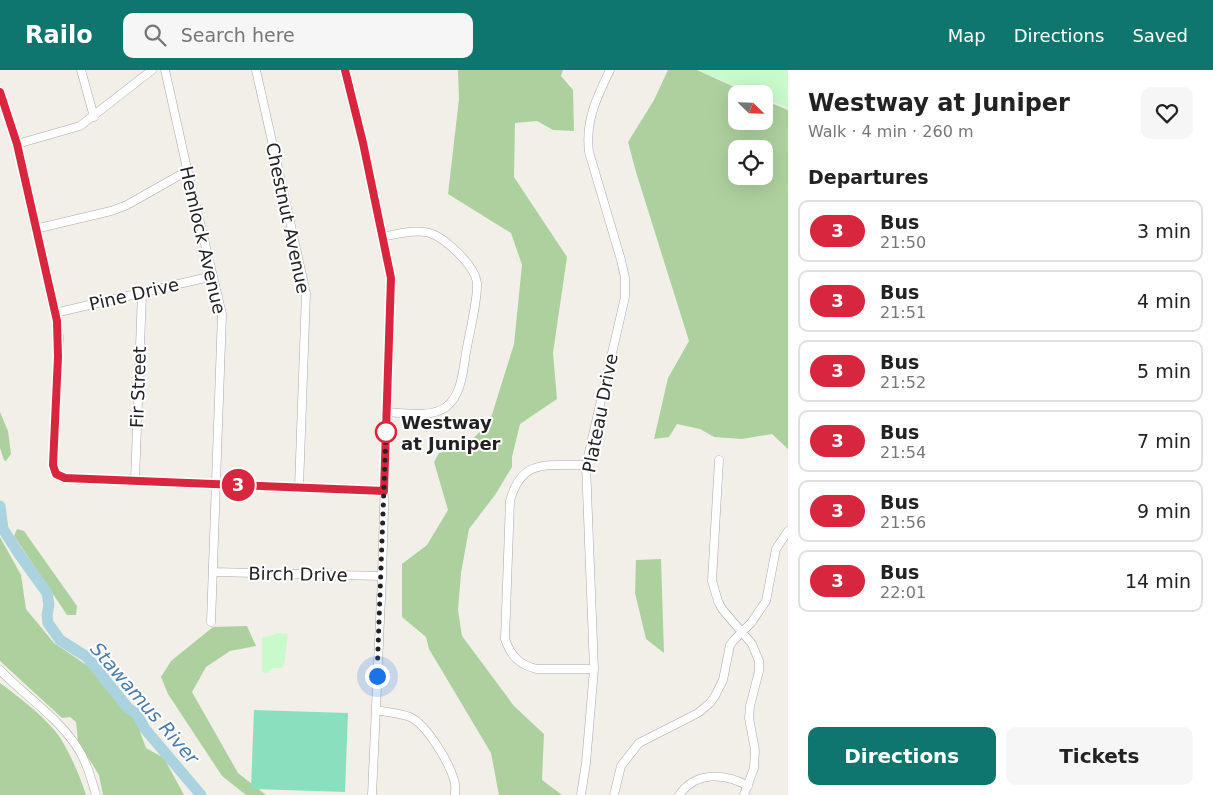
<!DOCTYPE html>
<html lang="en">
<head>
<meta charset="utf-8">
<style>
	:root { --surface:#fff; --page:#f6f6f6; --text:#222; --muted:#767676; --line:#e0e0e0; --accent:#0f766e }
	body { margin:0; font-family:"DejaVu Sans",sans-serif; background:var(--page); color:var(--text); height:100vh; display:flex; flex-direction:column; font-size:19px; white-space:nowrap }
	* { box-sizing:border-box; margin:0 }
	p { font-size:16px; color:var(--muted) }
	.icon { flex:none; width:28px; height:28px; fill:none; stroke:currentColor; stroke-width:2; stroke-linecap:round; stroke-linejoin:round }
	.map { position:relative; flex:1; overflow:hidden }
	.panel { display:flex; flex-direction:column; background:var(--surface); width:425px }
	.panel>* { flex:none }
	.badge { padding:0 10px; border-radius:16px; font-size:18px; line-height:32px }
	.needle { width:32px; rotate:113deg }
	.buttons { position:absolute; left:728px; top:15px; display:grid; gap:10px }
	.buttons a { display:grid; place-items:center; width:45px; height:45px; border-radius:10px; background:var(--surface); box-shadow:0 5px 20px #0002; font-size:25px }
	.you { position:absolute; width:25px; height:25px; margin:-12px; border:4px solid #fff; border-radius:50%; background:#1a73e8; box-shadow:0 0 0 8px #1a73e833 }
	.map>.badge { position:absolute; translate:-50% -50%; box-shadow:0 0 0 2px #fff }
	h2 { padding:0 20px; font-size:19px; line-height:45px }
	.round { display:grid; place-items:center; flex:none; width:52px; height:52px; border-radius:10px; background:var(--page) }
	.headline { display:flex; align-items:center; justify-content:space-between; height:85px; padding:0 20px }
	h1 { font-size:24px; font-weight:800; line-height:38px }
	.primary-button { display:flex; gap:10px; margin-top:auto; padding:10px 20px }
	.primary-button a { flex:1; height:58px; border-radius:10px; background:var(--accent); color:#fff; font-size:20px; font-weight:800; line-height:58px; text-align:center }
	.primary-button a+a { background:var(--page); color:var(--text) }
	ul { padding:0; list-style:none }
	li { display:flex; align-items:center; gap:15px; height:62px; margin:0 10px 8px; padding:0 10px; border:2px solid var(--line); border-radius:10px }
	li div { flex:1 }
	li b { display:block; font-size:19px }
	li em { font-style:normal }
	li .badge { min-width:55px; font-weight:700; text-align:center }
	header { display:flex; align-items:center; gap:30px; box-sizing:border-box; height:70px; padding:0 25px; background:var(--accent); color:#fff }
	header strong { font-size:24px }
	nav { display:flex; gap:28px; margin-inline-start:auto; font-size:18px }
	.search { width:350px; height:45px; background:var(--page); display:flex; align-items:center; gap:12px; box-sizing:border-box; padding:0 18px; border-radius:10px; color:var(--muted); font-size:19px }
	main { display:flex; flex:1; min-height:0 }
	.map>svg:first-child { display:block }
	.forest { fill:#add19e; fill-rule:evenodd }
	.park { fill:#c8facc }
	.pitch { fill:#88e0be }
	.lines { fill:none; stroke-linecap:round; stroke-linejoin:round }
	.river { stroke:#aad3df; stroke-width:11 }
	.minor-casing { stroke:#a9a9a9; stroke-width:9 }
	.minor { stroke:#fff; stroke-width:8 }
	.line-casing { stroke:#fff; stroke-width:11 }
	.line { stroke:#d7263d; stroke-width:8 }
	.walk { stroke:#222; stroke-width:5; stroke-dasharray:0 9 }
	.stop-dot { fill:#fff; stroke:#d7263d; stroke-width:2.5 }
	.labels { text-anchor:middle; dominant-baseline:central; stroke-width:4; stroke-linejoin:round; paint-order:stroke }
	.street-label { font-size:18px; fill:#222; stroke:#fff }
	.stop-label { font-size:18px; font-weight:bold; fill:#222; stroke:#fff; text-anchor:start }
	.water-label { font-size:19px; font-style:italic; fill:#4a7aab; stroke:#fff }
</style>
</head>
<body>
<header>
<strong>Railo</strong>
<div class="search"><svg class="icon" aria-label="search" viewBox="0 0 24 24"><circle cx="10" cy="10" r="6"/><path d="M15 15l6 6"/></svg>Search here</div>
<nav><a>Map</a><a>Directions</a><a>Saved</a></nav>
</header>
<main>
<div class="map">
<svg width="788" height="725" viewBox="0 0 788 725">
	<rect width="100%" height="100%" fill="#f2efe9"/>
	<!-- forest -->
	<path class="forest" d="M458,0H563L561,6L573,20L574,61L553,60L537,51L515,53L514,107L567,187L553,283L557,329L520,354L512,387V397L495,425L469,459L461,503L458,540L462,566L514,636L544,664L542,710L562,725H499L491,683L429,579L426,567L402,547V494L427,475L448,440L434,392L439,383L466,376L490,351L514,274L522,195L511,163L448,124L459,29Z
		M668,0H697L750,24H736V51H764V30L788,40V379L772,364L742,369L714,367L700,359L677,354L669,367L654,369L668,308L689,271L636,102L628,72L654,30ZM736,79H764V106H736Z
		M0,342L8,361L11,384L6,391L4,390L0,378Z
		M17,459L24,461L77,536L76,545H67L14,466Z
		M0,467L21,505L26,539L54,573L88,596L135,648L146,678L164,688L184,725H103L99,705L78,671L76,652L70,647L62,648L0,591Z
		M661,489L664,583L646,569L635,523L636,490Z
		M247,556L256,576L230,581L206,597L192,622L238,703L266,725H246L222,706L168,624L161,607L171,591L213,557Z
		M0,613C19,627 40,643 56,662C67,676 81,708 86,725H0Z"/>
	<!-- park -->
	<path class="park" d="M698,0H788V38L764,28V24H754Z
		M277,563L288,564L284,594L282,598H272L268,603L262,602V567L271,566Z"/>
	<!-- pitch -->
	<path class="pitch" d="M254,640L348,643L345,722L251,719Z"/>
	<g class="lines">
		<!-- river -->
		<path class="river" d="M0,436L3,459L19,484L47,523L49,535L47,545L48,553L60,570L87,587L128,638L137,644L145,659L201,725"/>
		<defs>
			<path id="minor" d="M81,0L94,47
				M165,0L188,103L222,244L211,552
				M256,0L306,223L299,417
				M345,0L363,73L391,208L382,506L372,725
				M0,22L17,74L57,251L59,268L53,395L56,403L65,408L384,421
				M17,74L80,56L152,0
				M35,159L111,141L127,135L180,105L188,103
				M383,167C396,164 411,160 425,162C442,164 475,195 477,213C478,228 470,261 467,277C463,297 463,324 446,337C431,348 404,343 386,342
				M55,243L213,206
				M719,390L712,511L718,531L722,539L752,574L759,591V601L750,636L749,648L755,680L754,698L744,725
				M586,395C548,396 522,387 510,431L505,569C511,586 519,595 537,599H594
				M135,410L142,223
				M213,502L382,506
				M0,600C24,625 55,645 75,674C86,689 91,708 96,725
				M376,640C386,642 400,643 410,647C427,655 449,692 454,710C456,714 455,720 455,725
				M581,725L586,693L594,599L586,395L625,227V208L621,190L589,82C585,51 597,27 610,0
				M614,725L621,696L639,673L698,643L710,633L715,626L723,610L730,575L734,570L751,553L766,531L776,479L788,461
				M679,725C696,701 725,703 748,716"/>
		</defs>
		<!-- minor casing -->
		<use href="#minor" class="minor-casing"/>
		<!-- minor -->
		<use href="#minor" class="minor"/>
	</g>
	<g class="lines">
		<defs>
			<path id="line" d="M0,22L17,74L57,251L58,287L53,395L56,404L65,408L384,421L391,208L363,73L345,0"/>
		</defs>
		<!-- line casing -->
		<use href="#line" class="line-casing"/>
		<!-- line -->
		<use href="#line" class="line"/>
		<!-- walk -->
		<path class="walk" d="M377,606L386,362"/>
	</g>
	<!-- markers -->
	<circle class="stop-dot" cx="386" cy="362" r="10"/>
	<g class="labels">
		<!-- street labels -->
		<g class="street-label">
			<text transform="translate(288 148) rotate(78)">Chestnut Avenue</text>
			<text transform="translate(203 170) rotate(77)">Hemlock Avenue</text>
			<text transform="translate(134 224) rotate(-13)">Pine Drive</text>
			<text transform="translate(138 317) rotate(-88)">Fir Street</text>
			<text transform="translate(600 343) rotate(-79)">Plateau Drive</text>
			<text transform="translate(298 504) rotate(1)">Birch Drive</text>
		</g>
		<!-- stop labels -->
		<g class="stop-label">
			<text x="401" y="352">Westway<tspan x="401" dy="21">at Juniper</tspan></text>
		</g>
		<!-- water labels -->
		<g class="water-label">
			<text transform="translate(145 633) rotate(49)">Stawamus River</text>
		</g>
	</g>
</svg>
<div class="buttons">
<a><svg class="needle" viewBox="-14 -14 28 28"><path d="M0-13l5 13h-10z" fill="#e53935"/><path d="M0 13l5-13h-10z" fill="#767676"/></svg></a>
<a><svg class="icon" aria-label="locate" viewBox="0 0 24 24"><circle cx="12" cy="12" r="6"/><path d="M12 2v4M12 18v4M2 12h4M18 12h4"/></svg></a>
</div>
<div class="you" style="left:377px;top:606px"></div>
<b class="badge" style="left:238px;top:415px;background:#d7263d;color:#fff">3</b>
</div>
<section class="panel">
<div class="headline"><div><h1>Westway at Juniper</h1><p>Walk · 4 min · 260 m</p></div><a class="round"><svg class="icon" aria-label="heart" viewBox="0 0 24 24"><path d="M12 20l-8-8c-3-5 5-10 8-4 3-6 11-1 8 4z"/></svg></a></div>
<h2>Departures</h2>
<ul>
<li><span class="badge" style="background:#d7263d;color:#fff">3</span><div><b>Bus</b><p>21:50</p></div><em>3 min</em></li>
<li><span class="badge" style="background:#d7263d;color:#fff">3</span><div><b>Bus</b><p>21:51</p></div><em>4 min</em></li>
<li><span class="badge" style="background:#d7263d;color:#fff">3</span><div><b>Bus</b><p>21:52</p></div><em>5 min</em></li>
<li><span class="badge" style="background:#d7263d;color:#fff">3</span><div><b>Bus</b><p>21:54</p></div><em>7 min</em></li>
<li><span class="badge" style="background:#d7263d;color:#fff">3</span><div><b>Bus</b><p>21:56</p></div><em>9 min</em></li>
<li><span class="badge" style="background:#d7263d;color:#fff">3</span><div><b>Bus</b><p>22:01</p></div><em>14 min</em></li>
</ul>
<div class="primary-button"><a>Directions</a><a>Tickets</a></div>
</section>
</main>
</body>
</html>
